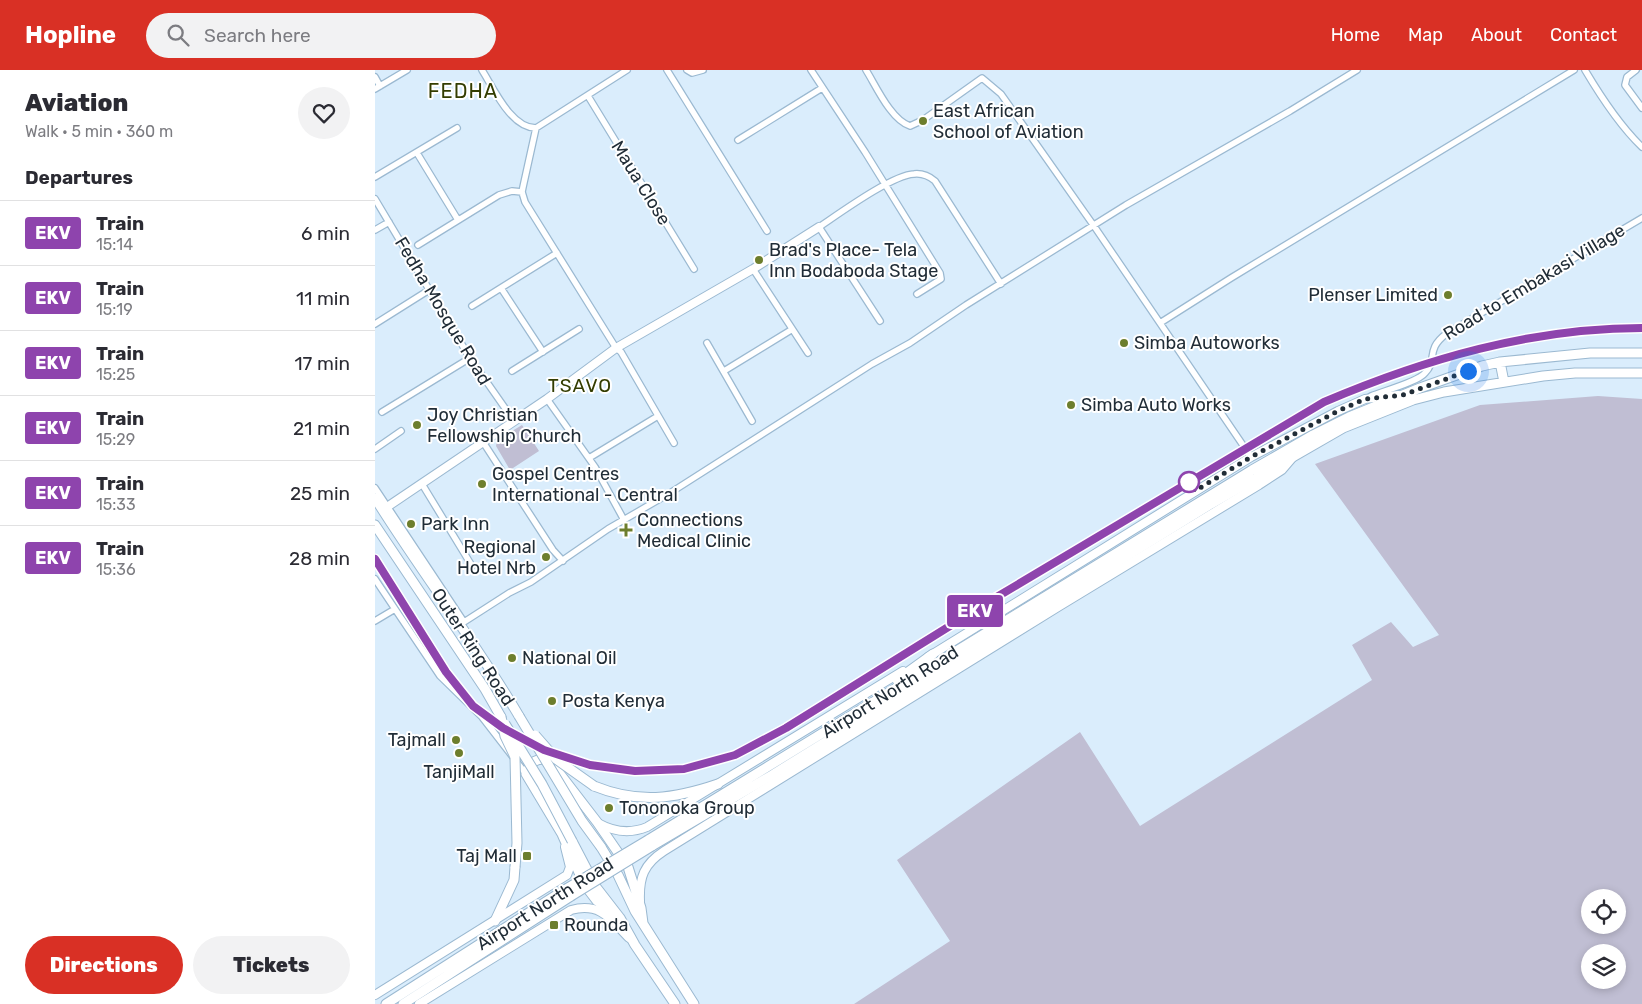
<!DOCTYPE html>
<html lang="en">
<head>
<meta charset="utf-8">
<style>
	:root { --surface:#fff; --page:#f2f2f3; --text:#2b2b33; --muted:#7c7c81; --line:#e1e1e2; --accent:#d93025 }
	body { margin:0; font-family:Rubik,sans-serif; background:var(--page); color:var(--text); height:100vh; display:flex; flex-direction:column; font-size:19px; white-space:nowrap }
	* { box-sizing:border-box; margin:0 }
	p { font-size:16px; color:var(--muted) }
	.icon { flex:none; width:28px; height:28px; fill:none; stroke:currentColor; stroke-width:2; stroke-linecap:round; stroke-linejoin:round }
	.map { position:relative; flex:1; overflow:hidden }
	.sheet { display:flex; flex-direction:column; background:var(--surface); width:375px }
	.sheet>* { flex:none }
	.badge { padding:0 10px; border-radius:4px; font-size:18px; line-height:32px }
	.tools { position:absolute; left:1206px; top:819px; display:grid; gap:10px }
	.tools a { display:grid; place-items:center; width:45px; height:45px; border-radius:50%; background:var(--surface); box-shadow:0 2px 8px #0003; font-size:25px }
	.you { position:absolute; width:25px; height:25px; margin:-12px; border:4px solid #fff; border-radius:50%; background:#1a73e8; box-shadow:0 0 0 8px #1a73e833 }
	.map>.badge { position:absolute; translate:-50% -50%; box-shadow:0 0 0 2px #fff }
	h2 { padding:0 25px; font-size:19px; line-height:45px }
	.round { display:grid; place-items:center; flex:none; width:52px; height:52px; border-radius:26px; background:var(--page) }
	.head { display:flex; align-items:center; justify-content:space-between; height:85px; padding:0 25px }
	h1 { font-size:24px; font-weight:800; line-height:38px }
	.cta { display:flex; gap:10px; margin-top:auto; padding:10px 25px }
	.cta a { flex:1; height:58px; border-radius:30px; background:var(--accent); color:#fff; font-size:20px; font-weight:800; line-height:58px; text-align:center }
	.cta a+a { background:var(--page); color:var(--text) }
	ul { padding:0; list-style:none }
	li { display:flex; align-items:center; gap:15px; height:65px; padding:0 25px; border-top:1px solid var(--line) }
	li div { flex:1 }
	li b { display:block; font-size:19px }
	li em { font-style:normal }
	li .badge { min-width:55px; font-weight:700; text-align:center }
	header { display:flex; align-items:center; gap:30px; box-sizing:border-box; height:70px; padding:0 25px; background:var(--accent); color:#fff }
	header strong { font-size:24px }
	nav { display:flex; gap:28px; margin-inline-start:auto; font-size:18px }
	.search { width:350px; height:45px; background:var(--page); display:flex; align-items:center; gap:12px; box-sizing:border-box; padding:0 18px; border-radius:28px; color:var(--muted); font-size:19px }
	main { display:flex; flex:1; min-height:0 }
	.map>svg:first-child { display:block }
	.green { fill:#c0bed3; fill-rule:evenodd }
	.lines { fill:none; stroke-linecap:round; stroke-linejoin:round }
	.street-casing { stroke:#9bb9d1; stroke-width:8 }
	.secondary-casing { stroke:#9bb9d1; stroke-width:10 }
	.primary-casing { stroke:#9bb9d1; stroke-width:11 }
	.street { stroke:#fff; stroke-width:5.5 }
	.secondary { stroke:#fff; stroke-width:8 }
	.primary { stroke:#fff; stroke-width:9 }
	.rail-casing { stroke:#576570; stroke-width:4 }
	.rail { stroke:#fff; stroke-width:2; stroke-dasharray:5.5; stroke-linecap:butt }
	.primary-bridge-casing { stroke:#9bb9d1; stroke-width:11; stroke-linecap:butt }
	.primary-bridge { stroke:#fff; stroke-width:9 }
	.line-casing { stroke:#fff; stroke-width:11 }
	.line { stroke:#8e44ad; stroke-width:8 }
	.walk { stroke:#212d37; stroke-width:5; stroke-dasharray:0 9 }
	.poi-dot { fill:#6d7e2d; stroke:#fff; stroke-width:2 }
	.stop-dot { fill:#fff; stroke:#8e44ad; stroke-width:2.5 }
	.labels { text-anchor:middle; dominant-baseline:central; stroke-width:4; stroke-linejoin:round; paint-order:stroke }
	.poi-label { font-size:18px; fill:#212d37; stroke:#fff; text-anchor:start }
	.street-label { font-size:18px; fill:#212d37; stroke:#fff }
	.neighbourhood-label { font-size:19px; letter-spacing:1px; fill:#333d01; stroke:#fff }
	.quarter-label { font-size:20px; letter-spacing:1px; fill:#333d01; stroke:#fff }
</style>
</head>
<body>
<header>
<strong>Hopline</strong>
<div class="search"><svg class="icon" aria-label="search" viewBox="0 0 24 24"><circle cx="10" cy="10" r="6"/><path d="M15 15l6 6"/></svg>Search here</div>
<nav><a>Home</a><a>Map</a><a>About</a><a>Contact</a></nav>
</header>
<main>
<section class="sheet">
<div class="head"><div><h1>Aviation</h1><p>Walk · 5 min · 360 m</p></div><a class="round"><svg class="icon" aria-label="heart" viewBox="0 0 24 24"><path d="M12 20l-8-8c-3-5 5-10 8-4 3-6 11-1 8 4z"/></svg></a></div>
<h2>Departures</h2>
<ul>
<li><span class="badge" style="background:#8e44ad;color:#fff">EKV</span><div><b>Train</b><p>15:14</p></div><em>6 min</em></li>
<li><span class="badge" style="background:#8e44ad;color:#fff">EKV</span><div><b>Train</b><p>15:19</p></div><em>11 min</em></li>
<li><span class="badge" style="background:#8e44ad;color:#fff">EKV</span><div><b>Train</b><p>15:25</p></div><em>17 min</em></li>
<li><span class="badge" style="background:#8e44ad;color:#fff">EKV</span><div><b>Train</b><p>15:29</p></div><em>21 min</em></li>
<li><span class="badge" style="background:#8e44ad;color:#fff">EKV</span><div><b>Train</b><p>15:33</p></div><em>25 min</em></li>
<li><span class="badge" style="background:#8e44ad;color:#fff">EKV</span><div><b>Train</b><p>15:36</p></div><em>28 min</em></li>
</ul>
<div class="cta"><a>Directions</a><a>Tickets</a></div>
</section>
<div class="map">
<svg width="1267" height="934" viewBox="0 0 1267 934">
	<rect width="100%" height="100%" fill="#daedfc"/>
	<!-- green -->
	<path class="green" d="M1223,326L1267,329V934H479L575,871L522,790L705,662L765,756L997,610L977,575L1016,552L1038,577L1064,565L940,394L1105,335ZM1215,828H1242V855H1215ZM1215,882H1242V910H1215Z
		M147,355L164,381L135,400L121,376L122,370Z"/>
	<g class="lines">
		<defs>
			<path id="street" d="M107,0C119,19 136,58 161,58L252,0
				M292,0L392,161
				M312,0L317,3L328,0
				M436,0L490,82L565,203L566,209L542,224
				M491,0C501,16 516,50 535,56L548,50L607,8L626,24L719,156L876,387
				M1210,0C1226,27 1244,55 1267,77
				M1261,0L1252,7L1250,15L1267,38
				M0,7L5,16
				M0,19L32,0
				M213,26L319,199
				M161,58L148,117L147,122L150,132L241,278L246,282L299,373
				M363,70L447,18
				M42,83L83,150
				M0,107L82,58
				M0,129L95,288L139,351
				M0,160L14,152
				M43,175L124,125L137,121L147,122
				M378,199L433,283
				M126,218L168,282
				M97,236L182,183
				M505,251L444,157C465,143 517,105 539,104C548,103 554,106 560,111L626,214
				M785,253L856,208L1199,0
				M0,254L54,220
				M332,273L377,351
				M137,301L204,259
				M349,301L416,260
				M996,326C1008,321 1043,312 1050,303C1063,290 1050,280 1071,264L1267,148
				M172,329L220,397L249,450
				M7,342L95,288
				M108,372L178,480L188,491
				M0,379L26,361
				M214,388L283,346
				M47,414L97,496
				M0,418L89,552L134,523L156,512L233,459L295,423L497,294L535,273L591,235L751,135L915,41L982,0
				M0,509L20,539L0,551
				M20,539L65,606L107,647L151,704"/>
			<path id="secondary" d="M12,437L172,329L241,278L378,199L444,157
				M553,587L876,387L963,341L990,329L1023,325
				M223,753C239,762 255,764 272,757L528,601
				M265,831C264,807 269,794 289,781L683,537L884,415L907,400L919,386
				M0,925L192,805L195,797L190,777
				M44,934L196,840C226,832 236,850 254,868"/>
			<path id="primary" d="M1125,292L1129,312
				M0,428C46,502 100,571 144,646
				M0,455L110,619L126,647
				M522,610L558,584
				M219,716C263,734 299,729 343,714
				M273,770L877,400L938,365L974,347L1045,318L1107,296L1125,292L1215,283H1267
				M197,771L221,817L245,848L260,875L300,934
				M277,776L397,705L836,434L968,358L1038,330L1069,322L1168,306L1200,303H1267
				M226,777L243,805L260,841L319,934
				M245,848L222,831L209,814L187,764L151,704C155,692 163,686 175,691L222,752L253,797L266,838L268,853
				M120,851L139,810L140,797
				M11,934L191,819
				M28,934L196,826"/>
		</defs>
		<!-- street casing -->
		<use href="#street" class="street-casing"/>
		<!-- secondary casing -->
		<use href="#secondary" class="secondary-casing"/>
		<!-- primary casing -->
		<use href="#primary" class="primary-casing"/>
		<!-- street -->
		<use href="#street" class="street"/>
		<!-- secondary -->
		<use href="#secondary" class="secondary"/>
		<!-- primary -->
		<use href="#primary" class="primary"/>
		<defs>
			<path id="rail" d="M0,489L71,602L98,635L128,658L169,680L215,695L260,701L309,699L360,685L411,659L615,531L949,332C1052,289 1154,257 1267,257"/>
		</defs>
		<!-- rail casing -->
		<use href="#rail" class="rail-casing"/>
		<!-- rail -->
		<use href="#rail" class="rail"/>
		<defs>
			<path id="primary-bridge" d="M144,646L207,751L226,777
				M126,647L130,666L140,687L142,773L140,797
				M130,654L167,714L197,771
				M160,665L181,689L219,716
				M191,819L273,770
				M196,826L277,776"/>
		</defs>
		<!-- primary-bridge casing -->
		<use href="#primary-bridge" class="primary-bridge-casing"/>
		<!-- primary-bridge -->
		<use href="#primary-bridge" class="primary-bridge"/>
	</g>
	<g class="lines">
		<defs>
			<path id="line" d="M0,489L71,602L98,636L128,658L169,680L215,695L260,701L309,699L360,685L411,658L615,531L949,332C1050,289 1156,258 1267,258"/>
		</defs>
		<!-- line casing -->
		<use href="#line" class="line-casing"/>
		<!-- line -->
		<use href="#line" class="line"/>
		<!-- walk -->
		<path class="walk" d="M814,412L820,421L876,387L963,341L990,329L1028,325L1093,301"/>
	</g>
	<!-- markers -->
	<g class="poi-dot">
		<circle cx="548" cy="51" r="5"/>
		<circle cx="384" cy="190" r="5"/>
		<circle cx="1073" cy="225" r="5"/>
		<circle cx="749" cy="273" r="5"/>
		<circle cx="696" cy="335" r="5"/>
		<circle cx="42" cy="355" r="5"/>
		<circle cx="107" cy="414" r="5"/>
		<circle cx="36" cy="454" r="5"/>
		<path d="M248.5 452.5h5v5h5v5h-5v5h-5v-5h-5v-5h5z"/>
		<circle cx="171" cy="487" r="5"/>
		<circle cx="137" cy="588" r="5"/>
		<circle cx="177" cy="631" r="5"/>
		<circle cx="81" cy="670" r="5"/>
		<circle cx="84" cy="683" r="5"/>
		<circle cx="234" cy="738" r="5"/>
		<rect x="147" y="781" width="10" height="10" rx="2.5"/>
		<rect x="174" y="850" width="10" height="10" rx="2.5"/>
	</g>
	<circle class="stop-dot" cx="814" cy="412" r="10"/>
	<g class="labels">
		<!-- poi labels -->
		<g class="poi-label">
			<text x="558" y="41">East African<tspan x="558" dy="21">School of Aviation</tspan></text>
			<text x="394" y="180">Brad's Place- Tela<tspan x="394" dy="21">Inn Bodaboda Stage</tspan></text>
			<text x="1063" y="225" text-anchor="end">Plenser Limited</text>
			<text x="759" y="273">Simba Autoworks</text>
			<text x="706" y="335">Simba Auto Works</text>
			<text x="52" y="345">Joy Christian<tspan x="52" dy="21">Fellowship Church</tspan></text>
			<text x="117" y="404">Gospel Centres<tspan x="117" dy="21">International - Central</tspan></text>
			<text x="262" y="450">Connections<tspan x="262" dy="21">Medical Clinic</tspan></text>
			<text x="46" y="454">Park Inn</text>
			<text x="161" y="477" text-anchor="end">Regional<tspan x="161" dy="21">Hotel Nrb</tspan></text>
			<text x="147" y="588">National Oil</text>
			<text x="187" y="631">Posta Kenya</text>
			<text x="71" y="670" text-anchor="end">Tajmall</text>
			<text x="84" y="702" text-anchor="middle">TanjiMall</text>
			<text x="244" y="738">Tononoka Group</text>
			<text x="142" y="786" text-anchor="end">Taj Mall</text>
			<text x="189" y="855">Rounda</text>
		</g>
		<!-- street labels -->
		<g class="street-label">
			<text transform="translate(266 113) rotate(58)">Maua Close</text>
			<text transform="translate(1159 212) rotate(-31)">Road to Embakasi Village</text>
			<text transform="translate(68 241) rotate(59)">Fedha Mosque Road</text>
			<text transform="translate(98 577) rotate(57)">Outer Ring Road</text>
			<text transform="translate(515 622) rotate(-32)">Airport North Road</text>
			<text transform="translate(170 834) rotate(-32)">Airport North Road</text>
		</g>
		<!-- neighbourhood labels -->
		<g class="neighbourhood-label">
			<text x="205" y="315">TSAVO</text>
		</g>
		<!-- quarter labels -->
		<g class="quarter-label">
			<text x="88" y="21">FEDHA</text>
		</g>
	</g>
</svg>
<div class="tools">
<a><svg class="icon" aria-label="locate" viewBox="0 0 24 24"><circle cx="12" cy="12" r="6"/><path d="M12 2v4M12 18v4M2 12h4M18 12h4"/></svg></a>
<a><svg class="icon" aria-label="layers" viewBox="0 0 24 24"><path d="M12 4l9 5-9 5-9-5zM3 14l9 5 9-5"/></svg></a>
</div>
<div class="you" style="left:1093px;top:301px"></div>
<b class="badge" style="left:600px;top:541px;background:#8e44ad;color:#fff">EKV</b>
</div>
</main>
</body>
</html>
